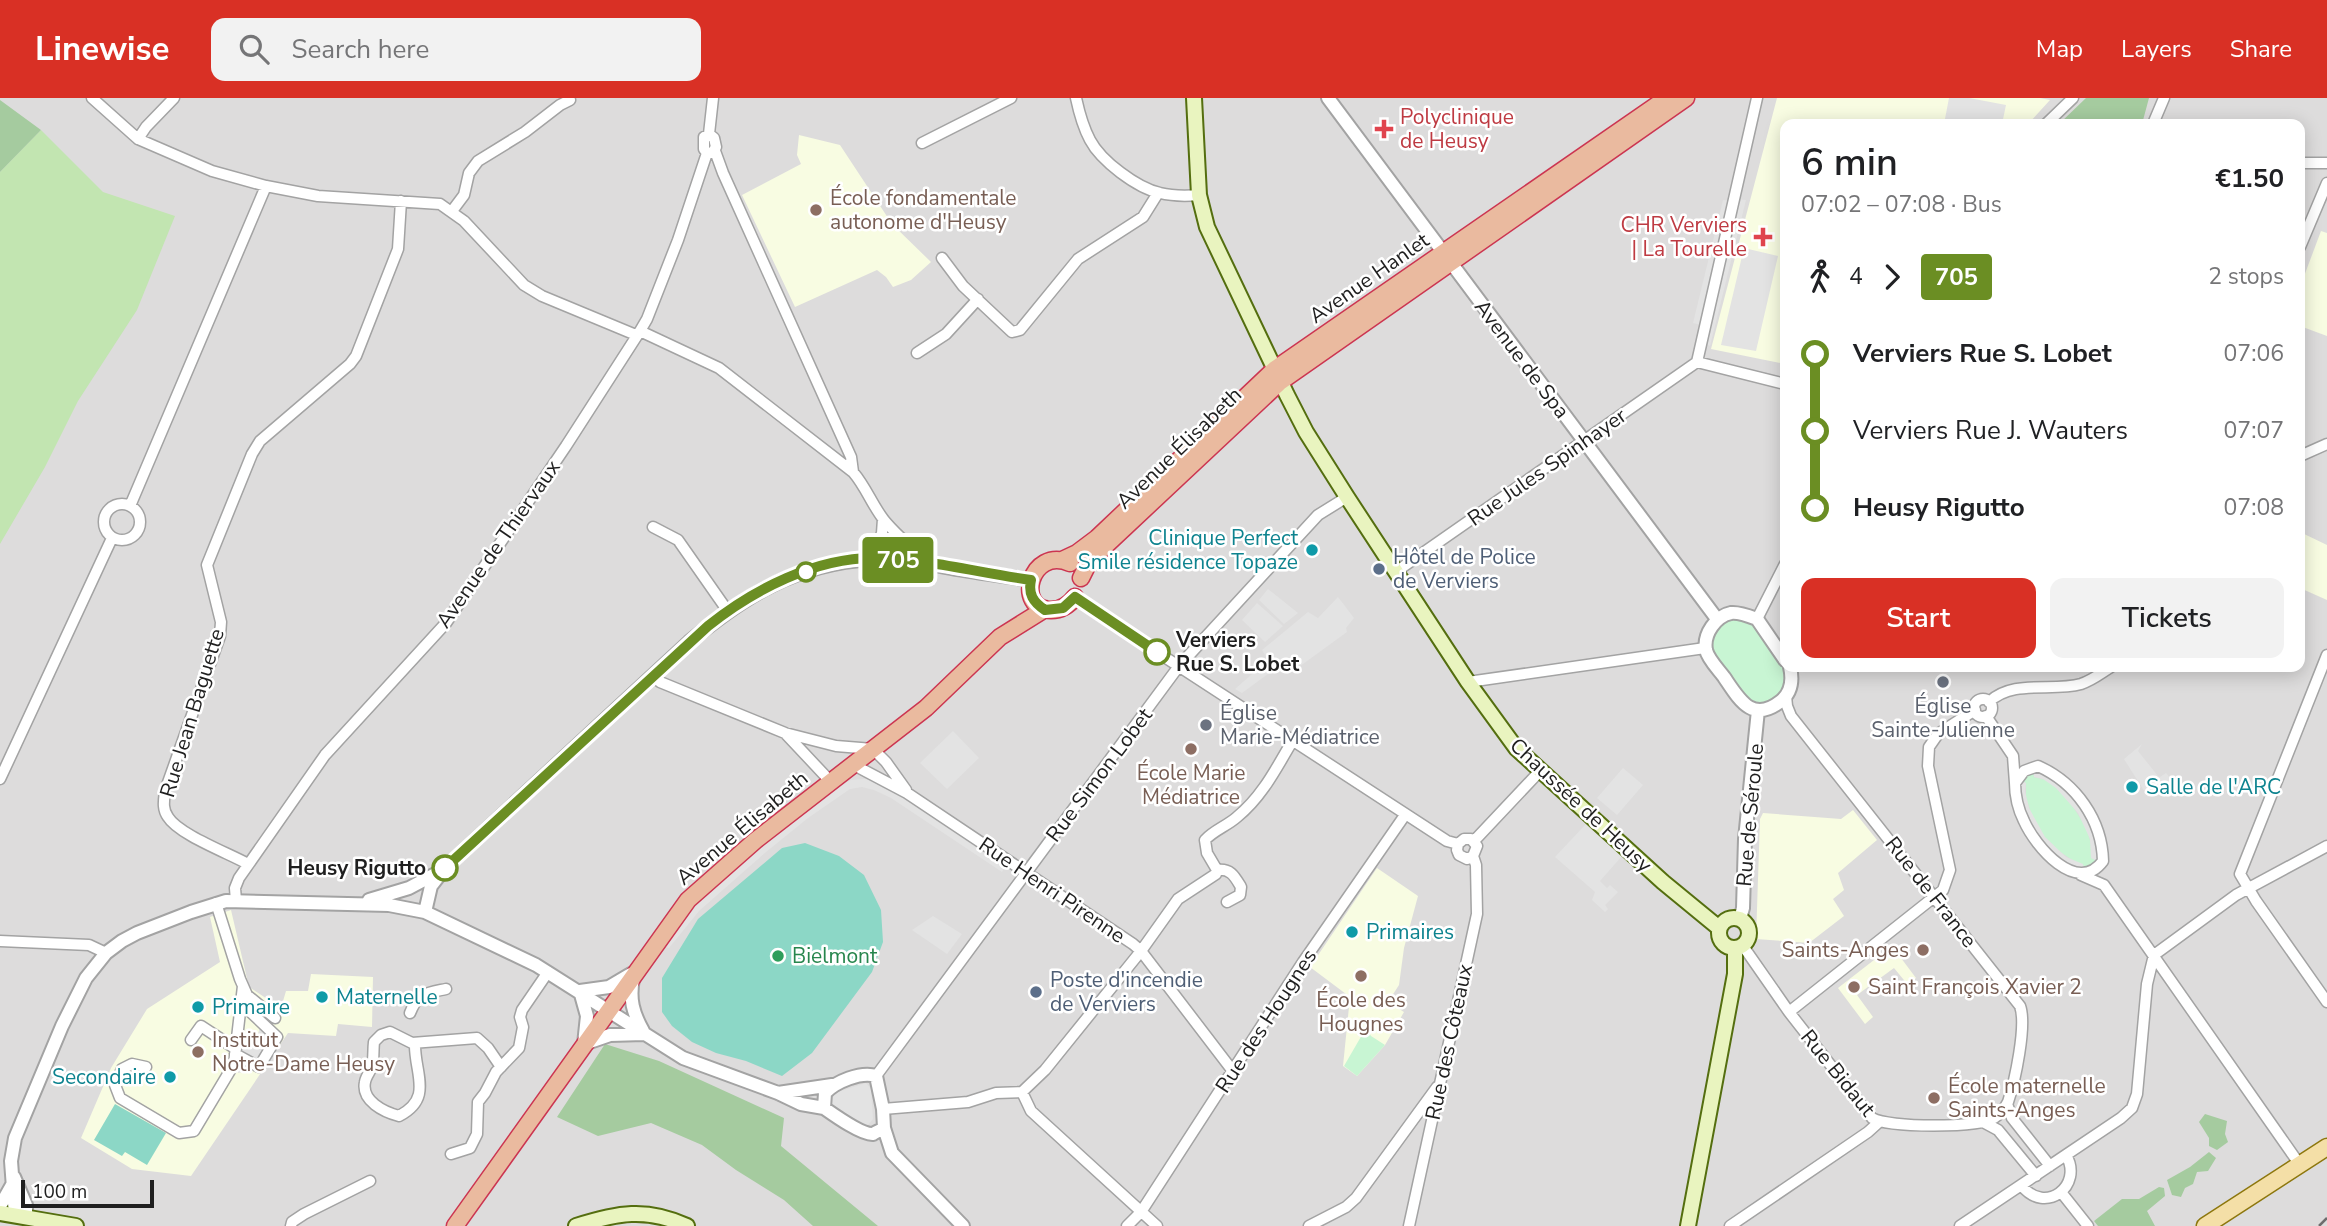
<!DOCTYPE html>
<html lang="en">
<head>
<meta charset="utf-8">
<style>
	:root { --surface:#fff; --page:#f2f2f2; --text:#202124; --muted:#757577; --accent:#d93025 }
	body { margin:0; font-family:"Nunito Sans",sans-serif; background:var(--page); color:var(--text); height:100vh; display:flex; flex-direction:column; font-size:26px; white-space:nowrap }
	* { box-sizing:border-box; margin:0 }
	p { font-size:23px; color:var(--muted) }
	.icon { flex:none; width:38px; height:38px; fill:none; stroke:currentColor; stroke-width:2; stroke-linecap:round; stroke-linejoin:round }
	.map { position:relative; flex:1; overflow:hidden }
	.panel { position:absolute; left:1780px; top:21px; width:525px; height:553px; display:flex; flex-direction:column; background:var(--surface); border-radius:14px; box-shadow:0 4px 18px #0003 }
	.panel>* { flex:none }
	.badge { padding:0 14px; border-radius:5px; font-size:24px; line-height:46px }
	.scale { position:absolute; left:21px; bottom:18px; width:133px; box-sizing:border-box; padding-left:7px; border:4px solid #1f1f1f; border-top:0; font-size:19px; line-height:24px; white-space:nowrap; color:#1f1f1f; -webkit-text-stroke:5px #fff; paint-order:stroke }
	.map>.badge { position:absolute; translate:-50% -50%; box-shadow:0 0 0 4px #fff }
	.legs { display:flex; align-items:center; gap:10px; height:77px; padding:0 21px; font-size:23px }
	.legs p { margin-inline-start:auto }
	.headline { display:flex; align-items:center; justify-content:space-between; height:119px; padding:0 21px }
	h1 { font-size:38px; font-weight:600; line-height:52px }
	.primary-button { display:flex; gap:14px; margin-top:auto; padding:14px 21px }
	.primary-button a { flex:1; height:80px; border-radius:14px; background:var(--accent); color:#fff; font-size:28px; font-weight:600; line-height:80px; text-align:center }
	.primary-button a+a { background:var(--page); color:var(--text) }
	ul { padding:0 21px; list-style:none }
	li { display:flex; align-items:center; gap:24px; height:77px; font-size:26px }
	li i { display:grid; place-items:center; width:10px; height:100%; margin:0 9px; background:currentColor }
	li i::after { content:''; width:18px; height:18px; margin:-9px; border:5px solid; border-radius:50%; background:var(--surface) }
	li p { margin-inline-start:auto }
	li:first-child i { background:linear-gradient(#0000 50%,currentColor 0) }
	li:last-child i { background:linear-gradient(currentColor 50%,#0000 0) }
	header { display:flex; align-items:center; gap:42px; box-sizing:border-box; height:98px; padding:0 35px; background:var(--accent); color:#fff }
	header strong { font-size:33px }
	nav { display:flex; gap:38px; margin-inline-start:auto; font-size:24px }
	.search { width:490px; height:63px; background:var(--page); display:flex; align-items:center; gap:18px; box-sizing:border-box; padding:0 24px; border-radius:14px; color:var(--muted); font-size:26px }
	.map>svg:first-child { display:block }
	.residential { fill:#dddcdc; fill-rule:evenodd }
	.education { fill:#f8fce2 }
	.grass { fill:#c2e5b1 }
	.forest { fill:#a5cb9f }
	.park { fill:#c8f5d3 }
	.pitch { fill:#8cd7c6 }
	.parking { fill:#e3e3e3 }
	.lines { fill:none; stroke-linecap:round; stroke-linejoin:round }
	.minor-casing { stroke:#a3a3a3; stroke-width:13 }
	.tertiary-casing { stroke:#a3a3a3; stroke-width:16 }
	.secondary-casing { stroke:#546e0f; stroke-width:18 }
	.primary-casing { stroke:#8d770d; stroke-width:19 }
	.trunk-casing { stroke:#cc3551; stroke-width:19 }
	.minor { stroke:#fff; stroke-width:10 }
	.tertiary { stroke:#fff; stroke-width:12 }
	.secondary { stroke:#e9f4bf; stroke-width:14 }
	.primary { stroke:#f4dfa7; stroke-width:16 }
	.trunk { stroke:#eaba9f; stroke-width:16 }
	.rail { stroke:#6d6d6d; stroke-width:2.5; stroke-dasharray:14 14; stroke-linecap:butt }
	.line-1-casing { stroke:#fff; stroke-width:16 }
	.line-1 { stroke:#6b8e23; stroke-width:10 }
	.health-dot { fill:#e0444e; stroke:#fff; stroke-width:2.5 }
	.education-dot { fill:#8d6e63; stroke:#fff; stroke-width:2.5 }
	.culture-dot { fill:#0f9aa8; stroke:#fff; stroke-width:2.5 }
	.service-dot { fill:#5c6f8a; stroke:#fff; stroke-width:2.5 }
	.stop-1-dot { fill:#fff; stroke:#6b8e23; stroke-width:3.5 }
	.worship-dot { fill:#6b7280; stroke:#fff; stroke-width:2.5 }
	.leisure-dot { fill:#2e9e5b; stroke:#fff; stroke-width:2.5 }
	.labels { text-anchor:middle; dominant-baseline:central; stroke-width:5; stroke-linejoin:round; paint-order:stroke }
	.health-label { font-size:21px; fill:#be3a42; stroke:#fff; text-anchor:start }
	.education-label { font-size:21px; fill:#785e54; stroke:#fff; text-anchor:start }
	.street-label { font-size:21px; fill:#1f1f1f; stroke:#fff }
	.culture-label { font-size:21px; fill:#0d838f; stroke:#fff; text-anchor:start }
	.service-label { font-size:21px; fill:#4e5e75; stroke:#fff; text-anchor:start }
	.stop-label { font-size:21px; font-weight:bold; fill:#1f1f1f; stroke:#fff; text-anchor:start }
	.worship-label { font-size:21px; fill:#5b616d; stroke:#fff }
	.leisure-label { font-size:21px; fill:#27864d; stroke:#fff; text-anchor:start }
</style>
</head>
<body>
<header>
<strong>Linewise</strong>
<div class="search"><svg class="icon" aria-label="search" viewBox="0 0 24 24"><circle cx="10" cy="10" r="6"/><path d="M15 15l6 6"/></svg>Search here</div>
<nav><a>Map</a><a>Layers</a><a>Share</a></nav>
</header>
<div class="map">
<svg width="2327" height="1128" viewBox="0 0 2327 1128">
	<rect width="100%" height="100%" fill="#efeee7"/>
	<!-- residential -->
	<path class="residential" d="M0,0H2327V1128H0ZM1785,26H2300V569H1785Z"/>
	<!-- education -->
	<path class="education" d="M1777,0H2040L2050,2L2028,26H1785V266L1711,251Z
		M799,37L840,47L892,126L931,164L911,182L893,189L886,179L877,172L795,209L742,97L801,66L797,57Z
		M2321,133L2327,135V238L2300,228V189Z
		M2300,434L2327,447V502L2300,490Z
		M1853,712L1877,742L1838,775L1844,792L1833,801L1844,818L1809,845L1756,841L1760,721L1763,715L1841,721Z
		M1377,770L1418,798L1404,850L1399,887L1388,904L1404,914L1385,947L1357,978L1343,968L1350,899L1310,869Z
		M231,812L249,889L281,910L286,893H308L311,876L373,879L372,929L338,926L336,938L288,935L191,1078L132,1071L81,1040L111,970L147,911L220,864L210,819Z
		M1892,848L1916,880L1908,887L1894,870L1857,897L1873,919L1865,926L1838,890Z"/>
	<!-- grass -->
	<path class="grass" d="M41,32L103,94L175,118L137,212L78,303L45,369L0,446V74Z"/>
	<!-- forest -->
	<path class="forest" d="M2086,0H2149L2142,26H2059Z
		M0,2L41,32L0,74Z
		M605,946L659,963L784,1020L781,1048L878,1128H813L784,1102L736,1072L702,1047L651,1025L598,1038L557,1019Z
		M2205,1016L2227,1023L2225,1036L2228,1044L2217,1052L2209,1048V1040L2199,1024Z
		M2209,1054L2216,1060L2208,1073L2197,1074L2193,1086L2185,1090L2181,1099L2172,1097L2167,1082L2190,1069Z
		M2159,1089L2164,1090L2165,1098L2147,1113L2155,1128H2098L2094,1123L2122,1101H2139Z"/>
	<!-- park -->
	<path class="park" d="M1735,521C1753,521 1760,536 1770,550C1775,556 1784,564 1785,572C1790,590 1775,610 1755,606C1744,603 1715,563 1712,552C1711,547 1712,541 1712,536L1725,523Z
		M2033,672L2034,679L2061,686C2066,702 2078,714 2086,730L2092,728L2088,735L2092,750H2098L2092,755V760L2097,763L2093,769L2072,770V762L2059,753L2054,757L2055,749L2046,740L2041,744L2040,731L2033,719L2027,722L2031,715L2026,699V685L2020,682Z
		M1366,930L1371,938L1385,947L1357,978L1344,968Z"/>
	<!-- pitch -->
	<path class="pitch" d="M805,745L839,758L864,777L881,812L883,844L872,874L812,955L782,978L746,963L716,955L692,944L672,928L662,914V880L698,821L782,750Z
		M115,1006L166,1035L147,1067L125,1054L122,1058L94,1042Z"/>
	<!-- parking -->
	<path class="parking" d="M1949,0H1969L2006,7L2002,26H1944Z
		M1737,101L1746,102L1710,248L1704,245Z
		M1723,102L1730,103L1701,227L1693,225Z
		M1744,150L1778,158L1756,253L1721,247Z
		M1268,491L1298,515L1284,526L1259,502Z
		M1338,499L1354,520L1346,530L1347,534L1292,574L1279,568L1242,595L1235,591L1268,562L1262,552L1308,514L1318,520Z
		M1257,505L1283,528L1265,544L1242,522Z
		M953,633L979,660L947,691L920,665Z
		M2142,646L2138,653L2158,678L2160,679L2166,675L2175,686L2148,699L2124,661Z
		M1623,670L1643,687L1617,717L1597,700Z
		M2033,672L2040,673L2061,686L2084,712L2092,728L2099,757L2097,763L2091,760L2090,741L2078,715L2056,690L2043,681L2034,679Z
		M864,681L878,683L945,726L1006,767L1002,774L891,700L874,692L862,689L850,691L808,720L766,754L699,813L669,850L662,848L689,811L785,727L833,691L851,682Z
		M2020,682L2026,685L2025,693L2029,710L2045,739L2066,759L2083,766L2085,773L2069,768L2051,755L2034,735L2021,705L2018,689Z
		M1586,726L1622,758L1600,783L1607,790L1610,787L1618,794L1605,807L1608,811L1605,814L1592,802L1595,794L1555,759Z
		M933,818L962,836L947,856L912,832Z
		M262,923L280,938L259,971L238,975V949L257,939Z
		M866,985L871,991L873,1021L868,1027H863L829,1007L831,996Z"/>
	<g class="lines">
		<defs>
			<path id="minor" d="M92,0L138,41L212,73L266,88L318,98L440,106L464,123L524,187L542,198L636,237
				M1076,0C1079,14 1083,29 1090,42C1101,63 1137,90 1160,95C1172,98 1187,98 1199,97
				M2046,26L2073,0
				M2153,26L2164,0
				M709,36L713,0
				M138,41L146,29L174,0
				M922,45L1011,0
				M715,53L723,75L851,359L853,374
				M2300,65H2327
				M452,113L464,97L469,75L478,63L525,34L560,7L570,2
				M2300,149L2327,85
				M942,160L963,188L1012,234L1020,232L1078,161L1143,119L1158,95
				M640,233L719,270L853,374C866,389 872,407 884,422C896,437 912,448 922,464
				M917,255L946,236L978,201
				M1697,264L1757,0
				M1697,264L1785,286
				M2300,358L2327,346
				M104 424a18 18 0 1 1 36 0a18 18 0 1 1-36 0Z
				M130,408L266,88
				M653,429L678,442L727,512
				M873,460L882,435L883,421
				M1397,473L1697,264
				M1075,499L1094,513L1447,743L1458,746L1464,741H1471L1477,748L1473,758
				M1757,521L1785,466
				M2327,557L2240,776L2256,803L2327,904
				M653,578L660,584L785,635L836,648L873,651L886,664L906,692
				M1468,584L1705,550
				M1974 610a9 9 0 1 1 18 0a9 9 0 1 1-18 0Z
				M1989,604C2013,581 2052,594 2081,586C2093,582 2101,575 2111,569
				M1986,618L2013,658L2015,685
				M785,635L831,684
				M854,667L907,695L1133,846L1141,853L1232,972
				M2038,668C2076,685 2102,722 2103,763C2077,798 2035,748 2024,723C2018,711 2015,698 2015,685L2024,673Z
				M0,681L112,440
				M1474,743L1540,673
				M1458,746L1457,752L1459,757L1467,761L1473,758
				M248,766C228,755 178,736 168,719C162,711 164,702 165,693L220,538L221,524L207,467L252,356L260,343L350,266L356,258L398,151L401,103
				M1217,772C1231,770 1235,779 1241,789L1240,797L1227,804
				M2081,777L2104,787
				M2104,787L2300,1067
				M236,803L235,790L239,780L325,657L446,525L566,348L640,233L647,221L678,142L707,55L704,51V39L709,36L714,40L716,49L712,55H707
				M216,805L240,881L247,897L275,920
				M0,843L89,847L106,855
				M1743,848L1789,914L1872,1020C1888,1030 1980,1030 1994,1020C2000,1016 2005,1010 2008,1004C2015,983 2027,927 2020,908L1791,618L1787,608L1786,598
				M2154,857L2236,797L2327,748
				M1789,914L1943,792L1950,772L1928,668L1929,649L1938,636L1975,612
				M410,915C418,895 427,895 446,891
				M191,942L201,928L236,951
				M415,945C414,975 434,1000 399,1018C384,1014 361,1003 365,984C366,978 371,973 372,968C374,961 373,952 374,944L381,937L390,934L412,945L477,940L488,950L501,969
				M235,956L259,969L277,939L241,905
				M146,969L132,966L122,971L115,987L120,1000L179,1035L194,1033L234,966L243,888
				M876,978L1179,568L1318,417L1347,399
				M1022,994L1031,1013L1157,1128
				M2007,1006L2012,1020L2050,1068
				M883,1011L968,1004L996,995L1022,994L1045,972L1141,853L1178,801L1216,776L1217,772L1207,755L1205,742C1214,732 1227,728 1237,719C1262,699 1277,669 1293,642
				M1985,1025L1998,1032L2036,1078
				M451,1056L470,1050L477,1036L478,1004L485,995L496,974L519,950L523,929L520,919L522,912L548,874
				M2022,1088C2045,1117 2084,1088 2066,1057
				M2061,1094L2088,1128
				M291,1128L292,1124L304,1116L370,1083
				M1127,1128L1141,1114L1303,864L1405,717
				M1309,1128L1346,1109L1356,1100L1437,989
				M1409,1128L1477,816L1476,767L1473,758
				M1730,1128L1868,1034L1879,1024
				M1960,1128L2121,1020L2132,1010L2137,996L2147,886L2154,857"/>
			<path id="tertiary" d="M1328,0L1717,521
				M1785,562L1757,521C1749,518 1739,514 1731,515C1716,518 1703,536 1706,552C1708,561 1718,571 1724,579C1739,601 1752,626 1781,603C1792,594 1793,582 1790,569
				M369,802L409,790L439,774
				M425,814L431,788L445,770L689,544C746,497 795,466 871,461C898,459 925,465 951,470C978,475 1004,478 1031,482
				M1740,821L1743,810L1745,741L1758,612
				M633,881C629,901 633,915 643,933
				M580,893L587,918L584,946L610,937L644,936
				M580,893L609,889L631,876
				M778,995L832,987
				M884,1030C883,1031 874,1035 873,1036C862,1037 834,1017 824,1010L825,995C835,984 861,973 876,978L883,1011L884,1030L892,1055L963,1128
				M14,1079L26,1107V1119
				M0,1108L12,1087
				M15,1117L11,1063L15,1040L62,928L86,880L106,855L122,843L137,835L191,814L226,803L389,807L425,814L536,867L683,960L778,995L801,1006L824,1010"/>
			<path id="secondary" d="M1194,0L1199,97L1207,129L1287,297L1306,334L1347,399L1468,584L1516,650L1663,784L1719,830
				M1719 835a15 15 0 1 1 30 0a15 15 0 1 1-30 0Z
				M0,1115L76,1128
				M576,1128C617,1115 646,1109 687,1128
				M1688,1128L1735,876V851"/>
			<path id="primary" d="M2205,1128L2327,1049"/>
			<path id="trunk" d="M1062,462L1077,455L1097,440L1275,271L1667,0
				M1070,465C1029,448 1015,512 1051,512C1062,512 1069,507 1075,499
				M1081,480L1088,466L1103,450L1280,284L1686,0
				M455,1128L688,802L756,742L926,610L1000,539L1045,511"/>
		</defs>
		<!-- minor casing -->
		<use href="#minor" class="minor-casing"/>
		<!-- tertiary casing -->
		<use href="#tertiary" class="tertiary-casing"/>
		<!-- secondary casing -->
		<use href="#secondary" class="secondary-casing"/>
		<!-- primary casing -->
		<use href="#primary" class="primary-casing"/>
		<!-- trunk casing -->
		<use href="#trunk" class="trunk-casing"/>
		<!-- minor -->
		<use href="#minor" class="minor"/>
		<!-- tertiary -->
		<use href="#tertiary" class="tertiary"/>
		<!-- secondary -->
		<use href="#secondary" class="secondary"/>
		<!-- primary -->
		<use href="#primary" class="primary"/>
		<!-- trunk -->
		<use href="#trunk" class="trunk"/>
		<!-- rail -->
		<path class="rail" d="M2319,1128L2327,1120"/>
	</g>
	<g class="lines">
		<defs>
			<path id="line-1" d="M445,770L708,528C753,492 816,459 876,460C928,461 980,475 1031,482C1028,496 1033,504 1045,512L1063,510L1075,499L1157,554"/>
		</defs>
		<!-- line-1 casing -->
		<use href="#line-1" class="line-1-casing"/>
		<!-- line-1 -->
		<use href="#line-1" class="line-1"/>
	</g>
	<!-- markers -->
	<g class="health-dot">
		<path d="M1380.5 20.5h7v7h7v7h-7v7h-7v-7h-7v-7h7z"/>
		<path d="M1759.5 128.5h7v7h7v7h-7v7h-7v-7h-7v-7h7z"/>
	</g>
	<g class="education-dot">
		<circle cx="816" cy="112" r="7"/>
		<circle cx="1191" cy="651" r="7"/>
		<circle cx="1923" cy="852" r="7"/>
		<circle cx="1361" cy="878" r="7"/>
		<circle cx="1854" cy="889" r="7"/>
		<circle cx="198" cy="954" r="7"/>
		<circle cx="1934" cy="1000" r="7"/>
	</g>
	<g class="culture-dot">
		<circle cx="1312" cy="452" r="7"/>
		<circle cx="2132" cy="689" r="7"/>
		<circle cx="1352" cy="834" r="7"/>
		<circle cx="322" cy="899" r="7"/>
		<circle cx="198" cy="909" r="7"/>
		<circle cx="170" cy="979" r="7"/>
	</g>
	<g class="service-dot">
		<circle cx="1379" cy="471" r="7"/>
		<circle cx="1036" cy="894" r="7"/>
	</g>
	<g class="stop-1-dot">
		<circle cx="806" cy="474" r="9"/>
		<circle cx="1157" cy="554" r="12"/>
		<circle cx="445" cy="770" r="12"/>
	</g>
	<g class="worship-dot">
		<circle cx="1943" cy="584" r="7"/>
		<circle cx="1206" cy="627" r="7"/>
	</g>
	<circle class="leisure-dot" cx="778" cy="858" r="7"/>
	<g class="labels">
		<!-- health labels -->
		<g class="health-label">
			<text x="1400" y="19">Polyclinique<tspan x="1400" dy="24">de Heusy</tspan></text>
			<text x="1747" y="127" text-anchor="end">CHR Verviers<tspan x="1747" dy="24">| La Tourelle</tspan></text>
		</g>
		<!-- education labels -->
		<g class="education-label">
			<text x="830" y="100">École fondamentale<tspan x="830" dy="24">autonome d'Heusy</tspan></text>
			<text x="1191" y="675" text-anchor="middle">École Marie<tspan x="1191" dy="24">Médiatrice</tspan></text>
			<text x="1909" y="852" text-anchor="end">Saints-Anges</text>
			<text x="1868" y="889">Saint François Xavier 2</text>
			<text x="1361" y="902" text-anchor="middle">École des<tspan x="1361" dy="24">Hougnes</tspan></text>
			<text x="212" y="942">Institut<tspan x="212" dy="24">Notre-Dame Heusy</tspan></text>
			<text x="1948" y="988">École maternelle<tspan x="1948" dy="24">Saints-Anges</tspan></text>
		</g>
		<!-- street labels -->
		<g class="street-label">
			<text transform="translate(1369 180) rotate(-35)">Avenue Hanlet</text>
			<text transform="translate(1522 261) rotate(53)">Avenue de Spa</text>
			<text transform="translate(1179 350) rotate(-44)">Avenue Élisabeth</text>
			<text transform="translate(1547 369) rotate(-35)">Rue Jules Spinhayer</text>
			<text transform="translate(498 446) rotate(-55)">Avenue de Thiervaux</text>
			<text transform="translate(192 615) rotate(-73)">Rue Jean Baguette</text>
			<text transform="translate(1099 677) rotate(-53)">Rue Simon Lobet</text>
			<text transform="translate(1581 707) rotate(43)">Chaussée de Heusy</text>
			<text transform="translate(1750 717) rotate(-85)">Rue de Séroule</text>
			<text transform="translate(742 730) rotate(-40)">Avenue Élisabeth</text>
			<text transform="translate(1052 792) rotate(34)">Rue Henri Pirenne</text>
			<text transform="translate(1931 794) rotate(52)">Rue de France</text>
			<text transform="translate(1266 923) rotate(-57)">Rue des Hougnes</text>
			<text transform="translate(1449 944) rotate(-78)">Rue des Côteaux</text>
			<text transform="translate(1838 975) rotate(51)">Rue Bidaut</text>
		</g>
		<!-- culture labels -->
		<g class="culture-label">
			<text x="1298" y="440" text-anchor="end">Clinique Perfect<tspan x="1298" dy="24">Smile résidence Topaze</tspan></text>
			<text x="2146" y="689">Salle de l'ARC</text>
			<text x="1366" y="834">Primaires</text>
			<text x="336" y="899">Maternelle</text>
			<text x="212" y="909">Primaire</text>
			<text x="156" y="979" text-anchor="end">Secondaire</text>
		</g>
		<!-- service labels -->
		<g class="service-label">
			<text x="1393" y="459">Hôtel de Police<tspan x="1393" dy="24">de Verviers</tspan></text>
			<text x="1050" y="882">Poste d'incendie<tspan x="1050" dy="24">de Verviers</tspan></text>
		</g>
		<!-- stop labels -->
		<g class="stop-label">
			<text x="1176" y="542">Verviers<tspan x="1176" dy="24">Rue S. Lobet</tspan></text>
			<text x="426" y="770" text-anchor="end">Heusy Rigutto</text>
		</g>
		<!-- worship labels -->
		<g class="worship-label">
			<text x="1943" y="608">Église<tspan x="1943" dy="24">Sainte-Julienne</tspan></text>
			<text x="1220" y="615" text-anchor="start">Église<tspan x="1220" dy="24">Marie-Médiatrice</tspan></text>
		</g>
		<!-- leisure labels -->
		<g class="leisure-label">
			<text x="792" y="858">Bielmont</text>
		</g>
	</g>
</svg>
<div class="scale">100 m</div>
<b class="badge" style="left:898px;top:462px;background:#6b8e23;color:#fff">705</b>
<section class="panel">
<div class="headline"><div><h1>6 min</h1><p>07:02 – 07:08 · Bus</p></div><b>€1.50</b></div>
<div class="legs"><svg class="icon" aria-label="walk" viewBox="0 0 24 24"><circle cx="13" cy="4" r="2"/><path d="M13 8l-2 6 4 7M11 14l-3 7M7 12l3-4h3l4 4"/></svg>4<svg class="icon" aria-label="forward" viewBox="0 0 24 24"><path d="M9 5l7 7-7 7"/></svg><b class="badge" style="background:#6b8e23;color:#fff">705</b><p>2 stops</p></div>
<ul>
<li><i style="color:#6b8e23"></i><b>Verviers Rue S. Lobet</b><p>07:06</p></li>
<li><i style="color:#6b8e23"></i><span>Verviers Rue J. Wauters</span><p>07:07</p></li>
<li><i style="color:#6b8e23"></i><b>Heusy Rigutto</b><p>07:08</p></li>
</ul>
<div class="primary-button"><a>Start</a><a>Tickets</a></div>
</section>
</div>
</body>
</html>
